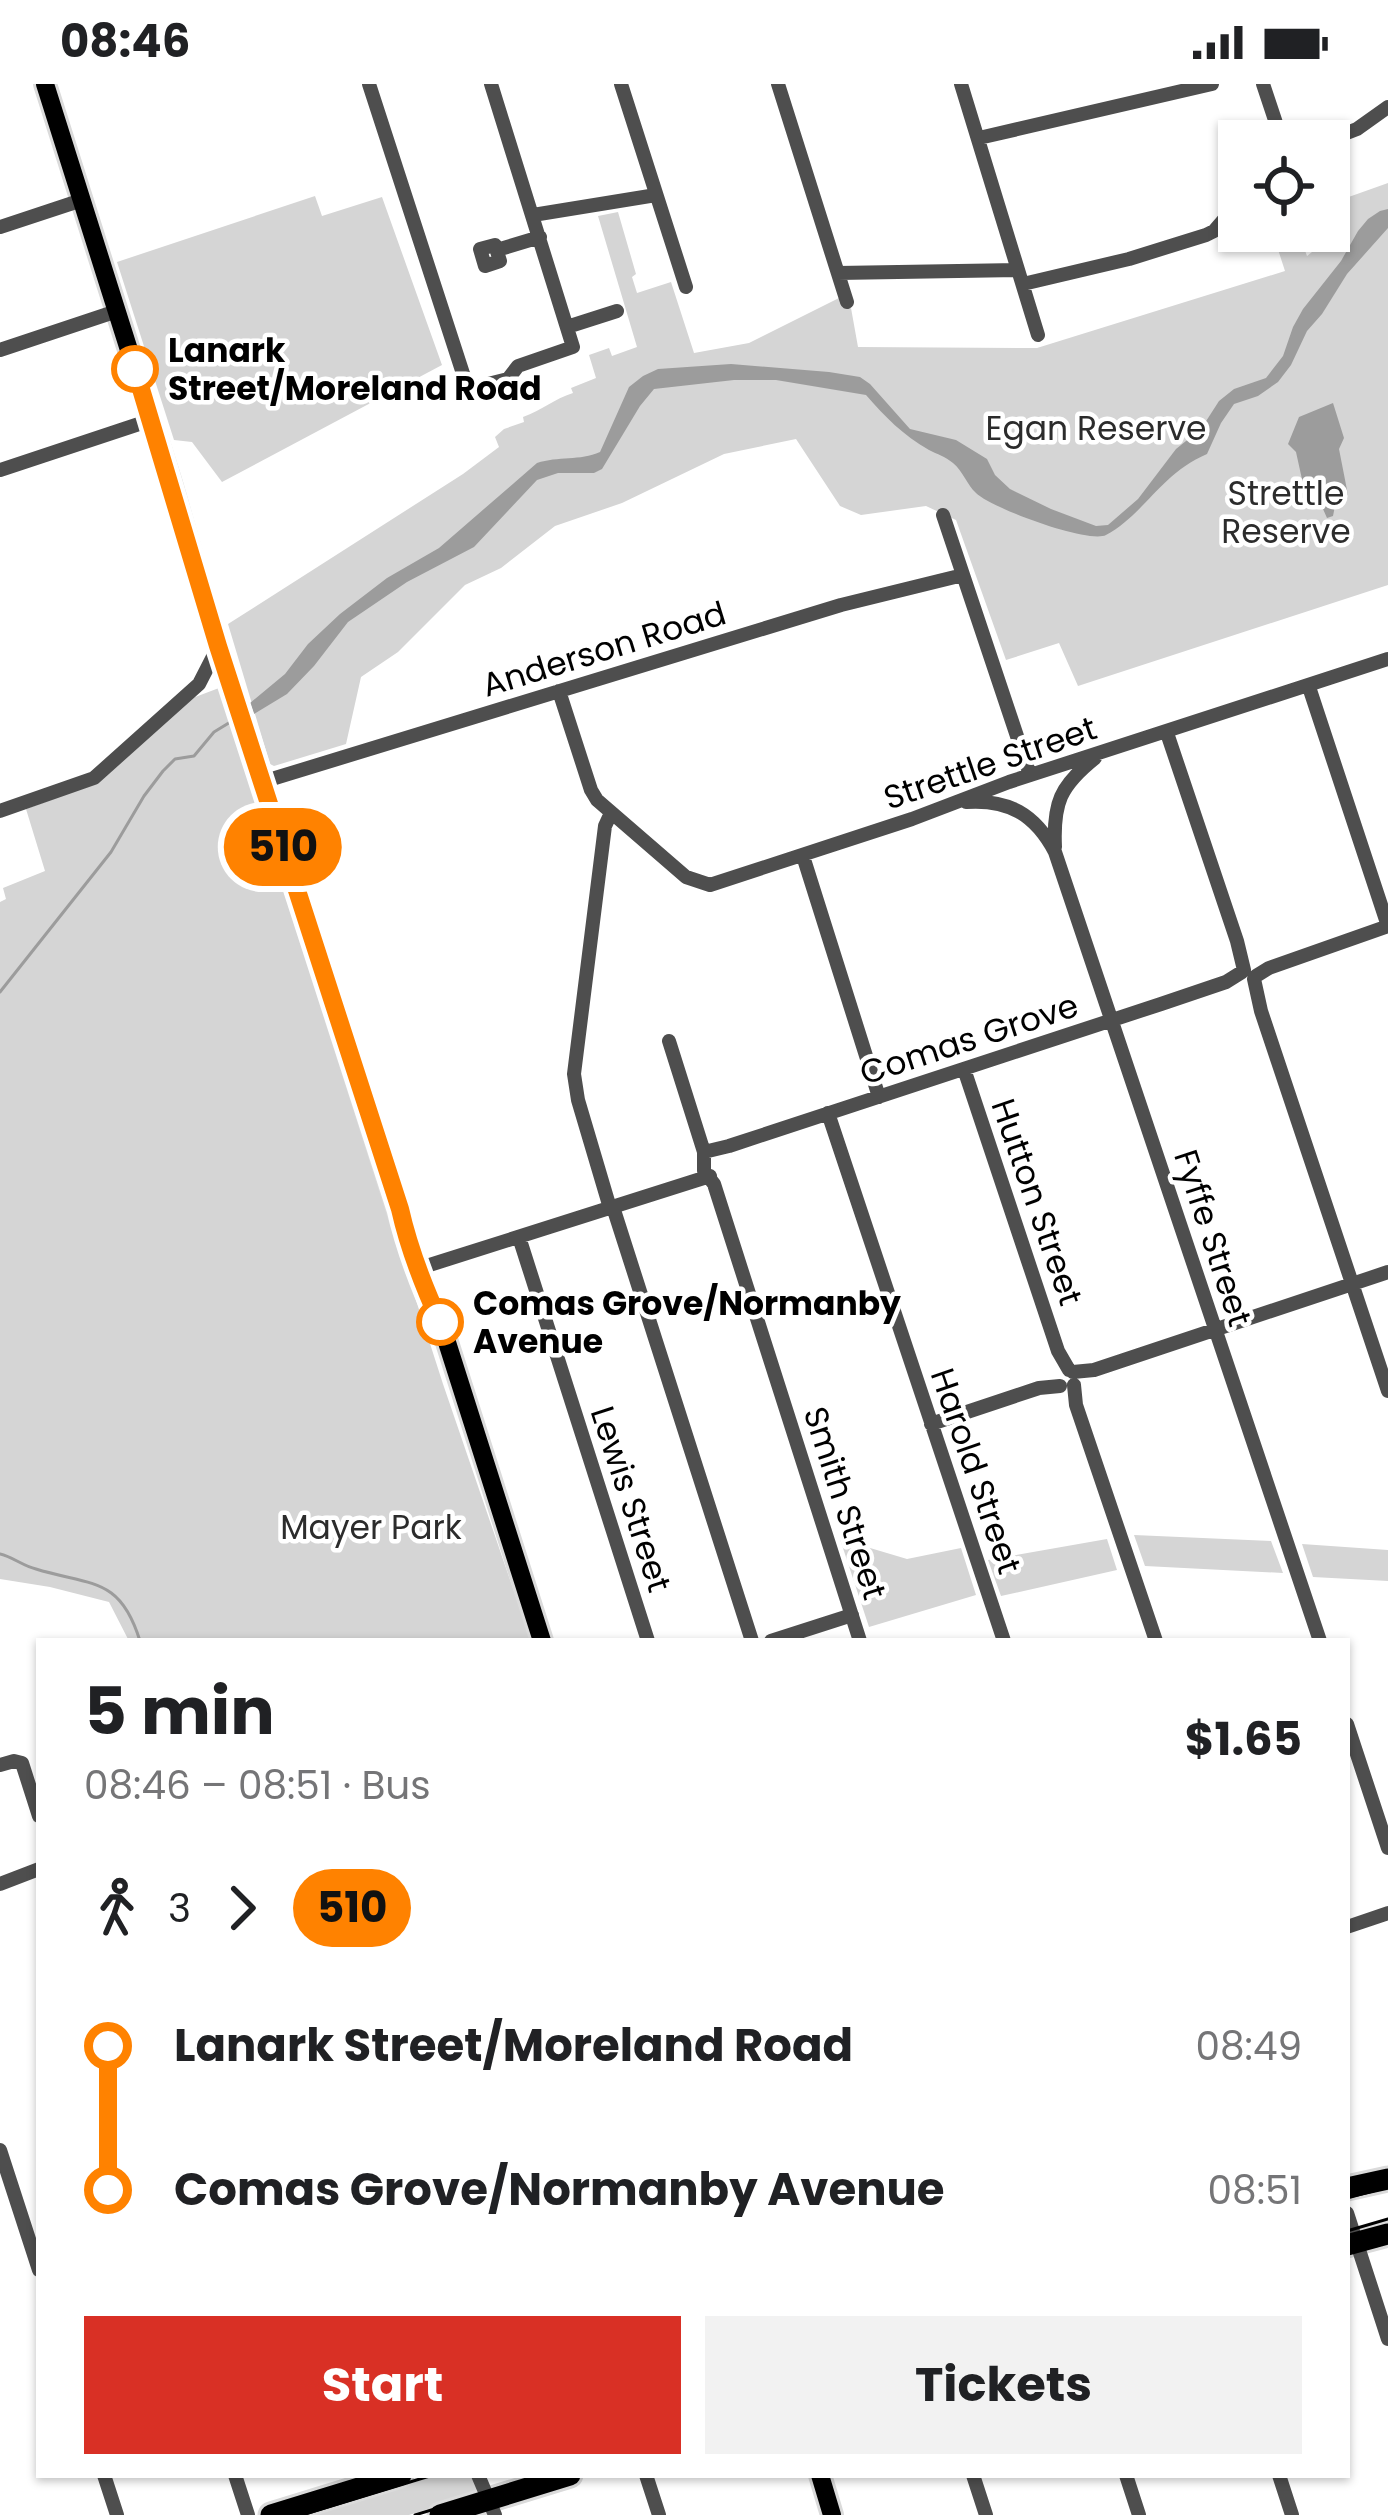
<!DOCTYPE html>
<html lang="en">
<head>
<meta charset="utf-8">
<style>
	:root { --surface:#fff; --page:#f2f2f2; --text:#202124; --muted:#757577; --accent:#d93025 }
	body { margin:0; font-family:Poppins,sans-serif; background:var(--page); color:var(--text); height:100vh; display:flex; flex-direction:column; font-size:45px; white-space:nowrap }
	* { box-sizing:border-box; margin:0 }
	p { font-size:39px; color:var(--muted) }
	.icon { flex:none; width:66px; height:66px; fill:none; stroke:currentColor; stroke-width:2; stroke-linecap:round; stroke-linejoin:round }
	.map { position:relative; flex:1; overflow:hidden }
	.sheet { position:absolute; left:36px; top:1554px; width:1314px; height:840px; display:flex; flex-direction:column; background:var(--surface); border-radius:0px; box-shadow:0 3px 9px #0004 }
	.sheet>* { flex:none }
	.badge { padding:0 24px; border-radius:39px; font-size:42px; line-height:78px }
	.fabs { position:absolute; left:1218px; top:36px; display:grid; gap:24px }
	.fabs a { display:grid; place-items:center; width:132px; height:132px; border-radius:0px; background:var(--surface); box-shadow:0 3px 9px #0004; font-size:60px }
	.map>.badge { position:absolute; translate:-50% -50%; box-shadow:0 0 0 6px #fff }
	.legs { display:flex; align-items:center; gap:18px; height:132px; padding:0 48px; font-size:39px }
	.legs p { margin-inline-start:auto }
	.summary { display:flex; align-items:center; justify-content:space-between; height:204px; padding:0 48px }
	h1 { font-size:66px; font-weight:700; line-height:90px }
	.action { display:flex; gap:24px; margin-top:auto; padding:24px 48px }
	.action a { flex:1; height:138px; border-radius:0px; background:var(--accent); color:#fff; font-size:48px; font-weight:700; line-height:138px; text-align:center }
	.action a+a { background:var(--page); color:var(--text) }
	ul { padding:0 48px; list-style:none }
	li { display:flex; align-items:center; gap:42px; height:144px; font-size:45px }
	li i { display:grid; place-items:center; width:18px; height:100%; margin:0 15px; background:currentColor }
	li i::after { content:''; width:30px; height:30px; margin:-15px; border:9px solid; border-radius:50%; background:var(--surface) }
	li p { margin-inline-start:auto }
	li:first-child i { background:linear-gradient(#0000 50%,currentColor 0) }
	li:last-child i { background:linear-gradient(currentColor 50%,#0000 0) }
	.status { display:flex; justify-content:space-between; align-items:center; height:84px; padding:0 60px; background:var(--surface); direction:ltr }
	.status svg { height:33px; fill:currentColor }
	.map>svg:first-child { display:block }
	.green { fill:#d5d5d5 }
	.water { fill:#9c9c9c }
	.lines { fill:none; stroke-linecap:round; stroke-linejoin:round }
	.stream { stroke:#9c9c9c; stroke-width:3 }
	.major-casing { stroke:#dbdbdb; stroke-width:24 }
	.highway-casing { stroke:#dbdbdb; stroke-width:27 }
	.minor { stroke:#4e4e4e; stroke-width:14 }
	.major { stroke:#000; stroke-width:18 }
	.highway { stroke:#000; stroke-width:21 }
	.tram { stroke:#000; stroke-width:3 }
	.line-1-casing { stroke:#fff; stroke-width:27 }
	.line-1 { stroke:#ff8200; stroke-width:18 }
	.stop-1-dot { fill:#fff; stroke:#ff8200; stroke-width:6 }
	.labels { text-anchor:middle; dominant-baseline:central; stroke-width:9; stroke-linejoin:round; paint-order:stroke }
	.stop-label { font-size:33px; font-weight:bold; fill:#000; stroke:#fff; text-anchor:start }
	.park-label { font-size:33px; fill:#2c2c2c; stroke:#fff }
	.street-label { font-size:33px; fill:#000; stroke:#fff }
</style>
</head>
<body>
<div class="status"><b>08:46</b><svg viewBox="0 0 49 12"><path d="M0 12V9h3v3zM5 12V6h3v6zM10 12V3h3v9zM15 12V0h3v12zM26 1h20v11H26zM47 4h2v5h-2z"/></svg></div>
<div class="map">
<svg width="1388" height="2431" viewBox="0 0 1388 2431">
	<rect width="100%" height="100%" fill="#fff"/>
	<!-- green -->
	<path class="green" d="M1388,99V501L1078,602L1059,559L1006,576L956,436L926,422L861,431L840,422L796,355L724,370L622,419L555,442L501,484L465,501L398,568L361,593L346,660L274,682L270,680L228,540L463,390L499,363L495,353L504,345L524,338L523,333C542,326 554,315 573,309L571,304L596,294L589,271L609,264L612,272L637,263L598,132L618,128L636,190L632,193L637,209L671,198L694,269L749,259L839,214L851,224L858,263L1037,264L1285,187L1272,147H1298L1307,172L1337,148L1329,120Z
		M315,112L322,132L382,113L442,281L222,398L192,358L174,356L117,178Z
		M219,604L443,1300L531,1557H129L109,1518L50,1503L0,1495V818L6,815L3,804L45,787L26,725L94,700L190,615Z
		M1134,1451L1271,1457L1283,1489L1145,1482Z
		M840,1455L907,1475L961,1464L976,1511L869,1543Z
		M1107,1455L1117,1486L1001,1512L988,1476Z
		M1302,1460L1388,1466V1497L1313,1493Z
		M438,2391H474L481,2409L409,2431H308Z"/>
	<!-- water -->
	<path class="water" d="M1388,125V144L1347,190L1322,230L1307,247L1291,281L1278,298L1258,312L1234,320L1221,339L1207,370C1160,390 1145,430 1106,451C1088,460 991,424 976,409C967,401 963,387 953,379C946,373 937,370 929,366C903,351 885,333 866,311L776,296H734L654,305L640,322L602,385L594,389H558L537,396L474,463L407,498L348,538L314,582L287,610L254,630L250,619L285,590L308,560L340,530L387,494L439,464L537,379C558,372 580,377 600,368L629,303L643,292L658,285L731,280L829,288L860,293L870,300L910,345L956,356L987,375L995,391L1010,405L1051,425L1096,442L1108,441L1138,415L1176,365L1201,345L1219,317L1234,305L1266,294L1283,272L1293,243L1303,225L1341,177L1358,147L1368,135L1380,127Z
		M1333,319L1344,354L1339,365L1348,411L1336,417L1333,432L1327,434L1319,416L1305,409L1296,368L1288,360L1299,333Z"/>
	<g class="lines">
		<!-- stream -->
		<path class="stream" d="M0,908L111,768L144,712L163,687L175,675L194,672L214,648L232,637
			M0,1470C13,1473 23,1482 36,1485C91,1502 120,1492 140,1557"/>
		<defs>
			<path id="major" d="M45,0L171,399L218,563L406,1152L417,1185L440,1238
				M438,1230L542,1557
				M820,2391L832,2431"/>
			<path id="highway" d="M1347,2104L1388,2095
				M1347,2161L1388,2150
				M271,2431L401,2391
				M440,2431L570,2391"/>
		</defs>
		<!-- major casing -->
		<use href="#major" class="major-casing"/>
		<!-- highway casing -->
		<use href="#highway" class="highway-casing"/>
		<!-- minor -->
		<path class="minor" d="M369,0L468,305L508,295L518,282L573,263L491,0
			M621,0L686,203
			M778,0L847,218
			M961,0L1038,251
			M1263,0L1282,57
			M979,54L1212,0
			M1326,57L1357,45L1388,23
			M533,131L656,111
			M0,143L82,116
			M495,161L500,177L485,182L480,165Z
			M497,166L540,153
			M838,189L1018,186
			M1023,200L1129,175L1206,151L1214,147L1239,118
			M567,243L617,227
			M0,266L117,227
			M0,386L151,336
			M943,431L1030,691
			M1309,603L1388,842
			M559,607L591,706L597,716L686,793L710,801L912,735L1009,698L1388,575
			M1167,649L1237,857L1244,886
			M262,698L841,521L963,491
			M966,718C1008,715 1035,730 1055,768L1320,1557
			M0,727L94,694L199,600L218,563
			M1055,763C1053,719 1060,702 1095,674
			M803,772L879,1013
			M1256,892L1269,884L1388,842
			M1254,895L1261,927L1388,1307
			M669,957L704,1068V1087L714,1100L860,1557
			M964,985L1058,1267L1069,1286
			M828,1029L1004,1557
			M704,1068L729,1062L1161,920L1226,898L1242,888
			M613,1123L752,1557
			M610,1124L578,1016L574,990L605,742L611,729
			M519,1153L648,1557
			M417,1185L710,1092
			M1073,1288L1094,1286L1388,1188
			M1074,1301L1076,1321L1156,1557
			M931,1340L1039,1304L1060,1302
			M771,1557L852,1531
			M1347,1640L1388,1764
			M0,1681L14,1677L22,1679L39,1732
			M0,1800L39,1785
			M1347,1843L1388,1829
			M0,2066L39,2186
			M1347,2129L1388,2255
			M104,2391L117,2431
			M235,2391L248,2431
			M478,2391L495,2431
			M646,2391L659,2431
			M973,2391L986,2431
			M1126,2391L1139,2431
			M1279,2391L1292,2431"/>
		<!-- major -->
		<use href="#major" class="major"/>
		<!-- highway -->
		<use href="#highway" class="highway"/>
		<!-- tram -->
		<path class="tram" d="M1347,2114L1388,2103
			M1347,2147L1388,2135
			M302,2431L433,2391
			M415,2431L546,2391"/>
	</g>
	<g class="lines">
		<defs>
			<path id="line-1" d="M135,285L218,562L400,1125C409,1165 423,1201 440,1238"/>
		</defs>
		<!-- line-1 casing -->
		<use href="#line-1" class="line-1-casing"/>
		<!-- line-1 -->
		<use href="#line-1" class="line-1"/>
	</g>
	<!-- markers -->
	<g class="stop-1-dot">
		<circle cx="135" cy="285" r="21"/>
		<circle cx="440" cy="1238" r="21"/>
	</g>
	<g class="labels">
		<!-- stop labels -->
		<g class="stop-label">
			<text x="168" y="266">Lanark<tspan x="168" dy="38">Street/Moreland Road</tspan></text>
			<text x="473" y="1219">Comas Grove/Normanby<tspan x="473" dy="38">Avenue</tspan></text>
		</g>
		<!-- park labels -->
		<g class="park-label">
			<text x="1096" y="344">Egan Reserve</text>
			<text x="1286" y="409">Strettle<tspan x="1286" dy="38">Reserve</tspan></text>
			<text x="371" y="1443">Mayer Park</text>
		</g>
		<!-- street labels -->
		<g class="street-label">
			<text transform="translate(604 565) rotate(-17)">Anderson Road</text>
			<text transform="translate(990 679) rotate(-19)">Strettle Street</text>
			<text transform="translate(969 955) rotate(-18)">Comas Grove</text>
			<text transform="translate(1037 1118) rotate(71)">Hutton Street</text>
			<text transform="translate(1213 1154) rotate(72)">Fyffe Street</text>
			<text transform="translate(976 1387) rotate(71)">Harold Street</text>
			<text transform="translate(631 1415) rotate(72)">Lewis Street</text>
			<text transform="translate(845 1419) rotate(72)">Smith Street</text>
		</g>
	</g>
</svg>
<div class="fabs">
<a><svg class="icon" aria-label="locate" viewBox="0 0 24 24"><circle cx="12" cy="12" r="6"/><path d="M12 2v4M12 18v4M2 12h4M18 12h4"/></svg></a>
</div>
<b class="badge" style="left:283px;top:763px;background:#ff8200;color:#111">510</b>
<section class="sheet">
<div class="summary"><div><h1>5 min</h1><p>08:46 – 08:51 · Bus</p></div><b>$1.65</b></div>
<div class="legs"><svg class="icon" aria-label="walk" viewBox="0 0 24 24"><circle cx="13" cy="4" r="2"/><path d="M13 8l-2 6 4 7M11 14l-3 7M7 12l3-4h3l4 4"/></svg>3<svg class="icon" aria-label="forward" viewBox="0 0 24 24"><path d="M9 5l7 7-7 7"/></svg><b class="badge" style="background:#ff8200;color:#111">510</b></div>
<ul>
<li><i style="color:#ff8200"></i><b>Lanark Street/Moreland Road</b><p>08:49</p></li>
<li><i style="color:#ff8200"></i><b>Comas Grove/Normanby Avenue</b><p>08:51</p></li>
</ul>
<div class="action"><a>Start</a><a>Tickets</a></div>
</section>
</div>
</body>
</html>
